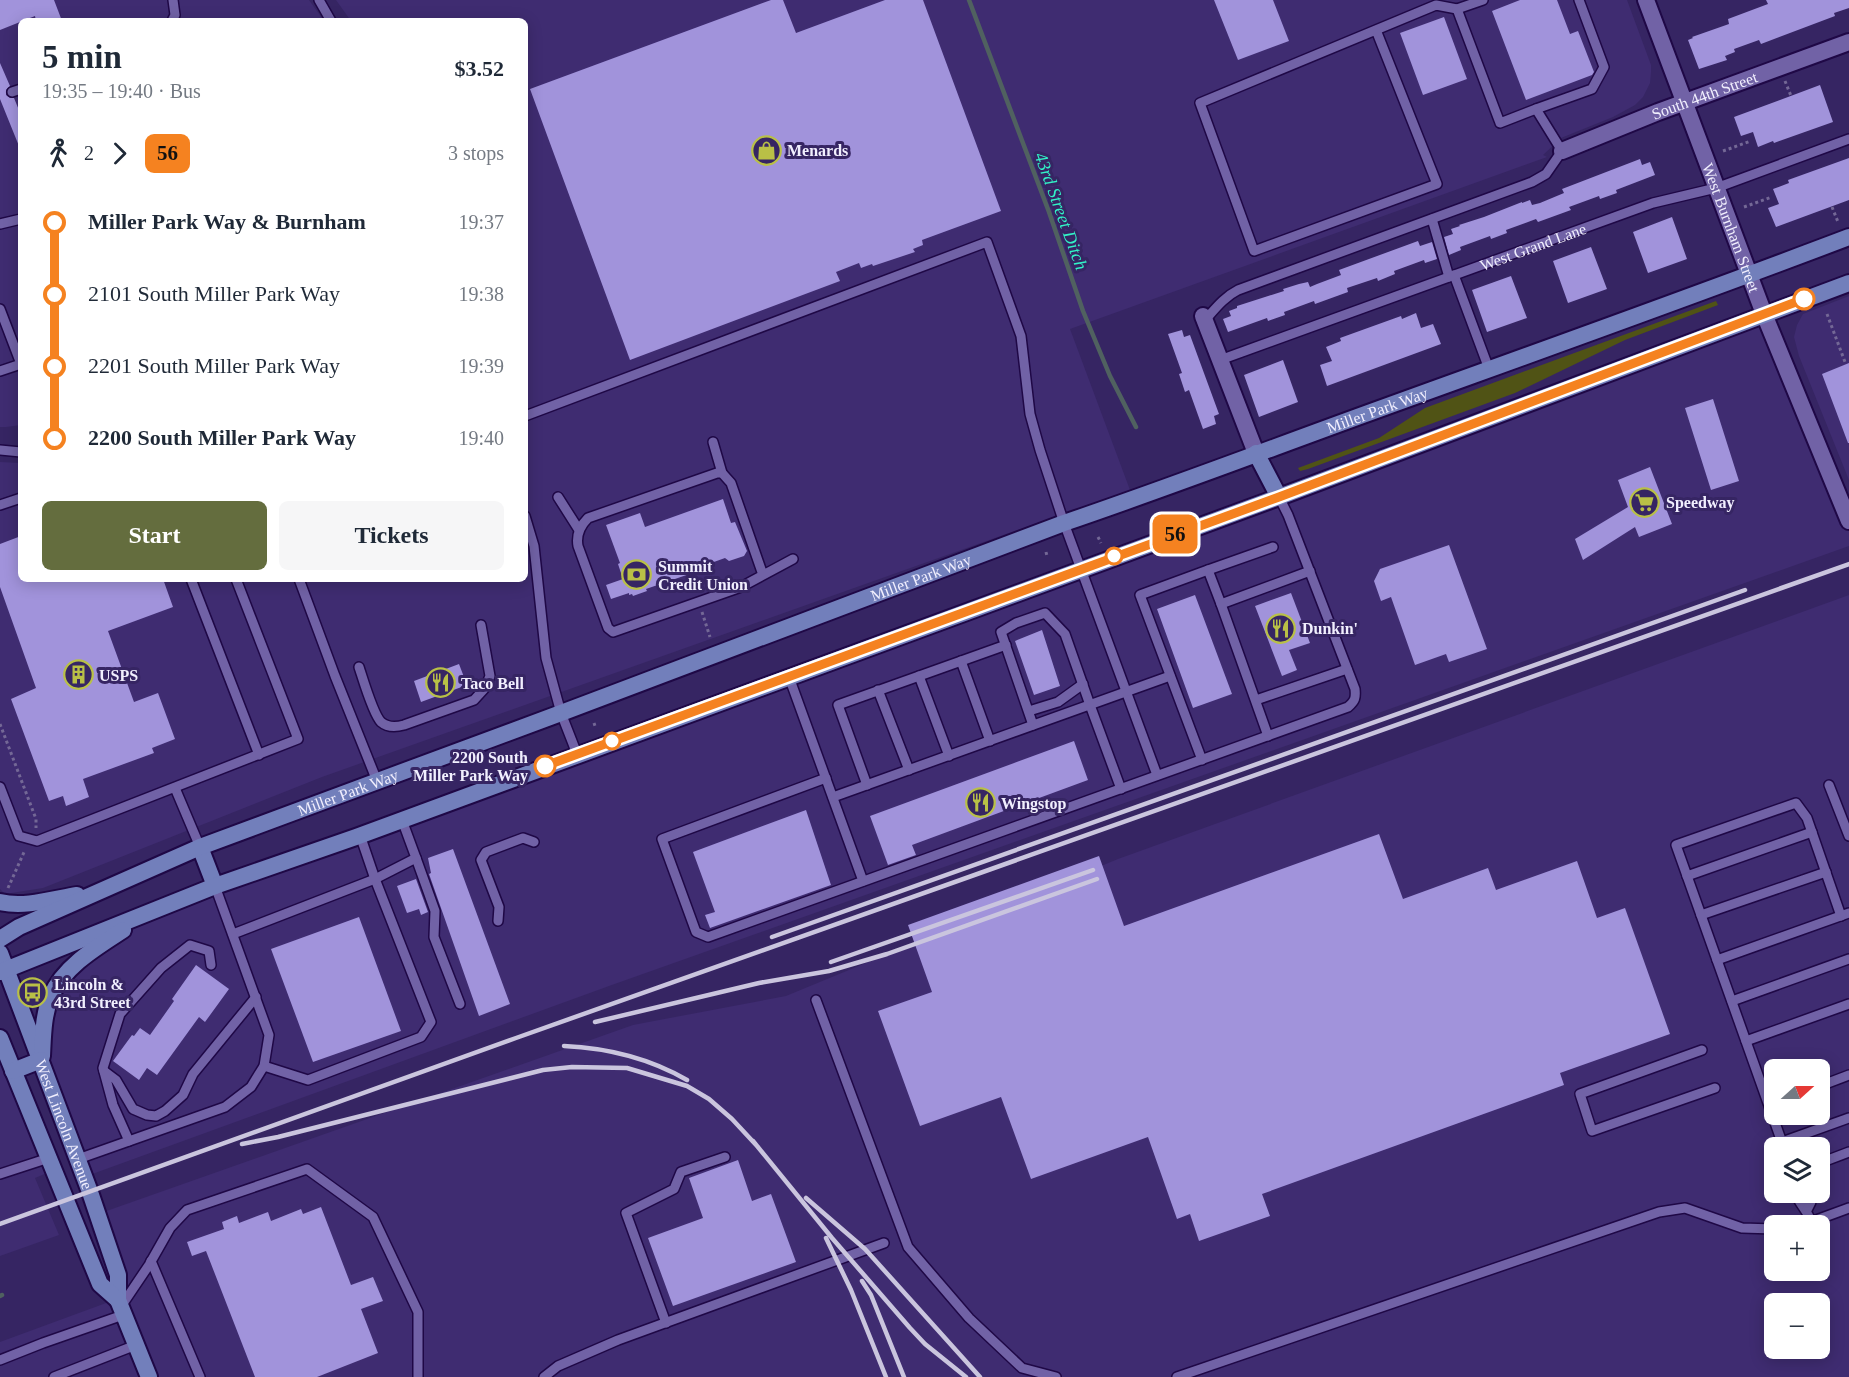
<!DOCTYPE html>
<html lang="en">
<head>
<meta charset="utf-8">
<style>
	:root { --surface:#fff; --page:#f6f6f7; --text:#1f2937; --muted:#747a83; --accent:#646d3e }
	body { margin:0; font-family:Georgia,serif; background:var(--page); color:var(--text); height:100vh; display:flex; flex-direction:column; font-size:22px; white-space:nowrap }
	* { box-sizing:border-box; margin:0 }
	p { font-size:20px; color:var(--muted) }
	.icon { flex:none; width:33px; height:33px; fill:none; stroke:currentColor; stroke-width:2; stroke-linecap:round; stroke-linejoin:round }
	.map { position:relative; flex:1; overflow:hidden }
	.panel { position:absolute; left:18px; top:18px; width:510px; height:564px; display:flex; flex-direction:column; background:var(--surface); border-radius:9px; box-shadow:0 3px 15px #0003 }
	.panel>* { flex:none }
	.badge { padding:0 12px; border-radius:9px; font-size:21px; line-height:39px }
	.needle { width:39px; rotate:69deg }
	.fabs { position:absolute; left:1764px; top:1059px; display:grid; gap:12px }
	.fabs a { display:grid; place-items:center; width:66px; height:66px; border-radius:9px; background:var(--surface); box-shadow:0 3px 15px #0003; font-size:30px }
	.map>.badge { position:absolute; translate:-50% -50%; box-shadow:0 0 0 3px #fff }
	.legs { display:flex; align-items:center; gap:9px; height:66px; padding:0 24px; font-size:20px }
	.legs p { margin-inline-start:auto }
	.head { display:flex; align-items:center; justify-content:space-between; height:102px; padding:0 24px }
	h1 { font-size:33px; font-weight:700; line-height:45px }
	.button { display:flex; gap:12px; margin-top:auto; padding:12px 24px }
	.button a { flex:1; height:69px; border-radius:9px; background:var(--accent); color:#fff; font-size:24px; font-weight:700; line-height:69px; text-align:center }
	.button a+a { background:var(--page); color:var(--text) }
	ul { padding:0 24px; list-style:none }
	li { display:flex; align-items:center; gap:21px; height:72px; font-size:22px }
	li i { display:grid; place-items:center; width:9px; height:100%; margin:0 8px; background:currentColor }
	li i::after { content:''; width:15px; height:15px; margin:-8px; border:4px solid; border-radius:50%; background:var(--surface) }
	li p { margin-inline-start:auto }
	li:first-child i { background:linear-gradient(#0000 50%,currentColor 0) }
	li:last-child i { background:linear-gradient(currentColor 50%,#0000 0) }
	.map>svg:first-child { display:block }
	.built { fill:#3f2c71; fill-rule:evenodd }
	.green { fill:#505315 }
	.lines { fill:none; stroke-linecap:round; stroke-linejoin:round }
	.stream { stroke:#506160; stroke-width:4.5 }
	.building { fill:#a193db }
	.service-casing { stroke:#1f0846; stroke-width:12 }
	.minor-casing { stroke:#1f0846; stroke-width:20 }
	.tertiary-casing { stroke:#1f0846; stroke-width:20 }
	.secondary-casing { stroke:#1f0846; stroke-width:20 }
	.path { stroke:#746896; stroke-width:3; stroke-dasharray:3 3; stroke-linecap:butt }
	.service { stroke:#7162a6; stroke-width:9 }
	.minor { stroke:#7162a6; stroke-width:16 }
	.tertiary { stroke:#7162a6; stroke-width:16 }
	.secondary { stroke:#727fbb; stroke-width:16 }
	.rail { stroke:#cac5de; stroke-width:4.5 }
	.line-1-casing { stroke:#fff; stroke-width:14 }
	.line-1 { stroke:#f58220; stroke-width:9 }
	.stop-1-dot { fill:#fff; stroke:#f58220; stroke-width:3 }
	.labels { text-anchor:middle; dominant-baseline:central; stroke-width:6; stroke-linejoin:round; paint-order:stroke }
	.street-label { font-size:16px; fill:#f1effe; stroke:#362563 }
	.poi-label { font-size:16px; font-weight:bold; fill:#f1effe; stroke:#362563; text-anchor:start }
	.stop-label { font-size:16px; font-weight:bold; fill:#f1effe; stroke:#362563; text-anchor:end }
	.water-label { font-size:18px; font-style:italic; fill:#32f3c7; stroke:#362563 }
</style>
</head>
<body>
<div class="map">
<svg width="1849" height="1377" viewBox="0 0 1849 1377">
	<rect width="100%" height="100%" fill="#362563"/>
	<!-- built -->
	<path class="built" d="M0,0H309L324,21H21V425L6,427H0Z
		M336,0H1627L1651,65V72L1650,83L1643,97L1635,105L1613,117L1561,138L1543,155L1547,157L1070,329L1130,490L322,777L43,888L5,894L0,889V462L21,463V579H525V21H351Z
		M1849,296V480L1799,356L1794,337L1797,325L1803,314Z
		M1764,314L1849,521V546L609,986L84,1177L41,1060L52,994L150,911Z
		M1849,595V1377H0V1342L117,1299L98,1214L633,1025L786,996L1118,859ZM1774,1070H1820V1114H1774ZM1774,1148H1820V1192H1774ZM1774,1226H1820V1270H1774ZM1774,1304H1820V1348H1774Z
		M0,1038L54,1170L35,1178L59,1235L0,1256Z"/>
	<!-- green -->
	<path class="green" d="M1716,301L1718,305L1625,340L1515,393L1308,469L1300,471L1298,468L1379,438L1425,408Z"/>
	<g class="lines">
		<!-- stream -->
		<path class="stream" d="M969,0L1049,212L1083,311L1110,376L1136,427
			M0,1296L2,1295"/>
	</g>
	<!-- building -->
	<path class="building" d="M0,0H54L62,21H36L35,16L0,30Z
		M771,0H783L796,33L885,0H923L1001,211L922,240L923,245L913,249L915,252L873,266L872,264L861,268L859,263L836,272L840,281L630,360L530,89Z
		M1214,0H1273L1289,41L1238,60Z
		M1520,0H1557L1570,34L1578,31L1594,72L1592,75L1526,100L1492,11Z
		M1766,0H1849V8L1834,13L1835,16L1761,44L1759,40L1734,49L1735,52L1725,56L1727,60L1699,69L1688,40L1693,38L1692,37L1729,24L1728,19L1768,4Z
		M1444,17L1467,79L1423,95L1400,33Z
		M0,63L10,86L6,90V95L10,98H14L21,115V151L0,99Z
		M1820,85L1833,122L1774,143L1773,141L1758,147L1753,132L1741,136L1734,117Z
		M1849,158V200L1776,227L1768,208L1779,204L1773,189L1789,183L1788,180Z
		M1640,159L1642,165L1650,162L1655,175L1616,190L1617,193L1600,199L1599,196L1569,207L1571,210L1538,222L1536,219L1506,230L1507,233L1491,239L1490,236L1460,247L1461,250L1449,255L1444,237L1453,234L1451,229L1460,226L1459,225L1484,217L1522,202V203L1530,200L1532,205L1540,203L1564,193L1562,189Z
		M1672,217L1687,259L1648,273L1633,232Z
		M1418,241L1420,246L1432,242L1437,259L1425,263L1424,260L1394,271L1395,274L1378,281L1377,278L1347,288L1348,292L1315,304L1314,301L1284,312L1285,315L1268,321L1267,318L1228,332L1223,319L1231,316L1229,311L1237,308V306L1284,291L1283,289L1299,284L1308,282L1310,287L1317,284L1341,275L1339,270Z
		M1591,247L1607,289L1568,303L1553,261Z
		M1511,276L1527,318L1487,332L1472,290Z
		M1416,313L1421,328L1433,324L1441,344L1327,386L1320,365L1332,361L1326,347L1341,341L1340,338L1401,316L1402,319Z
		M1182,330L1184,337L1190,335L1219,414L1214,416L1216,424L1203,429L1189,390L1185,392L1179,374L1182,373L1168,334Z
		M1283,360L1298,402L1259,417L1244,375Z
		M1849,363V443H1848L1822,374Z
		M1713,399L1739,481L1711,490L1685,408Z
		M1650,467L1672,524L1639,537L1635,527L1583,560L1575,539L1628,507L1618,480Z
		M723,499L731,523L735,522L747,551L744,556L729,561L725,558L700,567L701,570L646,589L647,591L633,596L632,594L629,595V593L611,599L606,585L623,579L618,564L620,563L606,525L640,513L645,527Z
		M21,536V579H163L173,607L108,631L134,702L158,693L175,739L152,748L154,753L83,779L89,797L66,806L63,796L49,801L11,699L36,688L0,587V544Z
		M1449,545L1487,649L1449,662L1446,654L1415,665L1391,597L1381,601L1374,581L1380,569Z
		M1291,593L1310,643L1289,650L1297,670L1282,676L1255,606Z
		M1195,595L1232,694L1193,708L1157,609Z
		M1042,630L1060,686L1034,695L1015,641Z
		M459,664L467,685L421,702L414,681Z
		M1074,741L1088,780L912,845L916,855L888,865L870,816Z
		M806,810L831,885L710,928L705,915L715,912L693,852Z
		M1379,834L1403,899L1488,868L1496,890L1577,861L1597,918L1625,908L1670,1034L1560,1073L1564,1085L1262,1194L1270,1216L1199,1241L1190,1214L1177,1219L1148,1137L1031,1179L1001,1097L920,1126L878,1011L932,992L908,925L1099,856L1124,926Z
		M453,849L510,1004L479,1016L429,874L431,873L428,858Z
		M416,879L428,912L421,915L419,909L407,913L397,886Z
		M359,917L401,1031L313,1062L271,949Z
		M196,965L229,989L205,1022L199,1017L157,1075L147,1068L139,1080L113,1061L132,1035L134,1036L140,1028L150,1035L174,1001L172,999Z
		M738,1160L752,1201L771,1194L796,1262L673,1306L648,1238L703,1218L689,1178Z
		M321,1207L351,1285L373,1277L383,1301L361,1309L378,1353L317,1377H255L206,1251L192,1256L187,1242L224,1229L222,1222L237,1216L239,1223L268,1212L271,1221L301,1209L303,1214Z"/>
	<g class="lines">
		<defs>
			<g id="service">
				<path d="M319,0L331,21"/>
				<path d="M172,21L175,15L173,0"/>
				<path d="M1376,30L1437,184L1254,251L1200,103L1436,5L1457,9"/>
				<path d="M12,92L21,89"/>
				<path d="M1536,109L1592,89L1604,67L1579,0"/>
				<path d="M1432,219L1449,277"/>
				<path d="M0,224L21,219"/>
				<path d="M1454,275L1489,369"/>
				<path d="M0,309L21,364"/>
				<path d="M1205,320C1215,309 1224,297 1238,290L1532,182L1546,174L1562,151L1536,109L1500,123L1457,9L1483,0"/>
				<path id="s1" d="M1220,360L1653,203L1716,188L1849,139"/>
				<path d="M0,371L21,364"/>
				<path d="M525,416L987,242L1021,336L1030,414L1040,450L1064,523L1157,775"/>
				<path d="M713,442L722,473"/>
				<path d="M0,450L21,452"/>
				<path d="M558,497L579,530"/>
				<path d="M0,505L21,498"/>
				<path d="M525,516L534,546L546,658L561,713L577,754"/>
				<path d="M763,575L731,483L722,473H717L588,518C580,526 576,535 578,546L608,628L613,632L741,587L793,559"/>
				<path d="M191,579L259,755"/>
				<path d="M299,579L335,676L377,781"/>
				<path d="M1221,604L1208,570L1273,547"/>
				<path d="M961,661L990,741"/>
				<path d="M359,667C363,679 373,714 381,722C388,728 397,727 404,725L474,700L485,688L490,676L481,625"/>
				<path d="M919,676L949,756"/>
				<path d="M789,677L863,881"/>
				<path d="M878,690L909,770"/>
				<path d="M1256,700L1347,669"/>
				<path d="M1029,711L1058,702L1083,684"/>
				<path d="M1033,725L1001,632L1016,623L1045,613L1065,634L1090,705L1121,789"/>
				<path d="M1268,736L1221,604L1310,571"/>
				<path d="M1202,760L1140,595L1208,570"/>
				<path d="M826,778L662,839L696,932L708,937L1348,707C1355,701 1356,698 1355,689L1288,515L1279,497"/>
				<path d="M867,785L838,705L1006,645"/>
				<path d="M1829,785L1849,836"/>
				<path d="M0,787L19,836L37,841L298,739L236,579"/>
				<path d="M175,788L200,847"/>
				<path d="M833,797L1170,676"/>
				<path d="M416,858L435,911L434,937L460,1004"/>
				<path d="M1687,876L1812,832"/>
				<path d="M1701,915L1826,872"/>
				<path d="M498,921L499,907L481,860L486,852L523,838L534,842"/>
				<path d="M233,934L375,879L416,858L402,820"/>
				<path d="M1717,960L1849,913"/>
				<path d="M816,1000L908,1247L969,1318L1022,1368L1056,1377"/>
				<path d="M1732,1001L1849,959"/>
				<path d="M1746,1041L1849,1004"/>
				<path d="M1702,1050L1580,1094L1592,1131L1715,1088"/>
				<path d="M264,1066L308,1080L421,1037L431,1022L375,879L360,835"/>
				<path d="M104,1071L116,1080L133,1109L147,1115L156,1116L165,1111L183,1095L193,1074L256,997"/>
				<path d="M1820,1086L1849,1075"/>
				<path d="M129,1141L113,1105L103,1068L120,1014L161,968L190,945L209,951L211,965"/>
				<path d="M1782,1142L1849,1118"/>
				<path d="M1784,1148L1676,845L1796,803L1807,818L1841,916"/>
				<path d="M78,1159L225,1107L251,1087L264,1066L269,1035L215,886"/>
				<path d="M1820,1163L1849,1152"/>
				<path d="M0,1174L49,1158"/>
				<path d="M1795,1192C1799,1204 1807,1210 1811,1221"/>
				<path d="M1807,1192L1811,1202L1807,1210"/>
				<path d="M1800,1226L1849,1208"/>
				<path d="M151,1261L200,1377"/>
				<path d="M120,1308L149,1265L170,1228L187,1210L307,1169L373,1217L418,1312V1377"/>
				<path d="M666,1323L626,1213L674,1189L681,1172L725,1157"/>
				<path d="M0,1360L43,1343L123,1315"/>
				<path d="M54,1377L136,1345"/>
				<path d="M544,1377L558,1366L618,1340L884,1243"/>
				<path d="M1177,1377L1659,1212L1685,1208L1742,1228L1774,1229"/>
			</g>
			<g id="minor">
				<path id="s2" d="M1562,151L1658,112L1849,42"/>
				<path d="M1203,316L1256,453"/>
			</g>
			<g id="tertiary">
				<path id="s3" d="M1646,0L1764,314L1849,521"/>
			</g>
			<g id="secondary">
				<path d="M1256,453L1279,497"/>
				<path d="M200,847L215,886"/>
				<path d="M0,902C24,908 53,899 77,895"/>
				<path id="s4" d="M0,939L19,927L200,847L561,713L1064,523C1167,488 1269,449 1371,412C1531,354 1691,297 1849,237"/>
				<path id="s5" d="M0,953L90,1192L118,1275V1300L149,1377"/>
				<path d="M0,972L215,886L356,837L1279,497L1849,283"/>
				<path d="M0,1038L100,1284L118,1300"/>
				<path d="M42,1056C43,1037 43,1015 51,996C64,966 97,947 123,930"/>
				<path d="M13,1071L41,1060"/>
			</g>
		</defs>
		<!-- service casing -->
		<use href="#service" class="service-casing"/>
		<!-- minor casing -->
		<use href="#minor" class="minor-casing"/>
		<!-- tertiary casing -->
		<use href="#tertiary" class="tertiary-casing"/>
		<!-- secondary casing -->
		<use href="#secondary" class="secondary-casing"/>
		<!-- path -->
		<path class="path" d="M1785,81L1791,96
			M1723,151L1751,141
			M1744,207L1772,197
			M1832,207L1838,222
			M1827,314L1845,362
			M1098,537L1101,543
			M1046,552L1047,556
			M702,612L710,637
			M594,723L595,726
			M0,724L36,819V828
			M8,888L25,850"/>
		<!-- service -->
		<use href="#service" class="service"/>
		<!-- minor -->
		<use href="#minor" class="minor"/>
		<!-- tertiary -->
		<use href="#tertiary" class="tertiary"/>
		<!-- secondary -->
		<use href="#secondary" class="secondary"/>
		<!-- rail -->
		<path class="rail" d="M772,937L1745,590
			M831,962L1093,870
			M595,1022L759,983L829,971L887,954L1097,879
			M564,1046C608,1048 649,1058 687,1080
			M753,1141L832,1238L910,1328L925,1344L966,1377
			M242,1144L278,1137L543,1070L572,1067L627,1068L687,1086L709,1099L732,1119L758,1147
			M806,1198L865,1249L980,1377
			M0,1224L516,1038L1849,564
			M826,1238L851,1290L886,1377
			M862,1281L871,1295L904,1377"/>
	</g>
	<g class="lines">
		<defs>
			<path id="line-1" d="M545,766L1279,497L1804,299"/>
		</defs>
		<!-- line-1 casing -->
		<use href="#line-1" class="line-1-casing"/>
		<!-- line-1 -->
		<use href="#line-1" class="line-1"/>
	</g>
	<!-- icons -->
	<defs>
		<symbol id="shop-ring" viewBox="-11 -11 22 22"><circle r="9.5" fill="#362563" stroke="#b9c046" stroke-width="1.5"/><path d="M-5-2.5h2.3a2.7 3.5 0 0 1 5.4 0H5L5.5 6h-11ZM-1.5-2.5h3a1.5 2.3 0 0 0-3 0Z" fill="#b9c046"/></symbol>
		<symbol id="supermarket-ring" viewBox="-11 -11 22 22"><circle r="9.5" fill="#362563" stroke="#b9c046" stroke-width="1.5"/><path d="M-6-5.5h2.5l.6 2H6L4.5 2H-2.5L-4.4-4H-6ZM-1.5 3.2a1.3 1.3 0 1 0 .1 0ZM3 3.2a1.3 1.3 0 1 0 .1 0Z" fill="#b9c046"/></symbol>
		<symbol id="bank-ring" viewBox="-11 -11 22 22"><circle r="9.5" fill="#362563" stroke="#b9c046" stroke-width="1.5"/><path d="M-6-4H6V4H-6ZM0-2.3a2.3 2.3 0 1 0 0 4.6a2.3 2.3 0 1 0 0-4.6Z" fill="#b9c046"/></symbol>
		<symbol id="restaurant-ring" viewBox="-11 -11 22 22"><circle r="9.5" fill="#362563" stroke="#b9c046" stroke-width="1.5"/><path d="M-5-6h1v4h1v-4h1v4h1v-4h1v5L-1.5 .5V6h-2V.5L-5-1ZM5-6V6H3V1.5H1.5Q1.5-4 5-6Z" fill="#b9c046"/></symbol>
		<symbol id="building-ring" viewBox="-11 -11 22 22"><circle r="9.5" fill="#362563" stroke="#b9c046" stroke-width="1.5"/><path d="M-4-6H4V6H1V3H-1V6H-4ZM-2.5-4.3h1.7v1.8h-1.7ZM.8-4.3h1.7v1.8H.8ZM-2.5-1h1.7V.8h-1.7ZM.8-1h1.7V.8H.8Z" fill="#b9c046"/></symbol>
		<symbol id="bus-ring" viewBox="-11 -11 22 22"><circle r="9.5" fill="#362563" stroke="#b9c046" stroke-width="1.5"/><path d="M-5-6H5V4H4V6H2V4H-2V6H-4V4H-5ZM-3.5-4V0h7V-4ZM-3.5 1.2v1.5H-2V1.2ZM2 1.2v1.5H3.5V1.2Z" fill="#b9c046"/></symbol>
	</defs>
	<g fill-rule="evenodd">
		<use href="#shop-ring" x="750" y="134" width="33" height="33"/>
		<use href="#supermarket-ring" x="1628" y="486" width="33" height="33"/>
		<use href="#bank-ring" x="620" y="558" width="33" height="33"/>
		<use href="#restaurant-ring" x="1264" y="612" width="33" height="33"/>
		<use href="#building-ring" x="62" y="658" width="33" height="33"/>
		<use href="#restaurant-ring" x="424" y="666" width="33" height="33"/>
		<use href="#restaurant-ring" x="964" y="786" width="33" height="33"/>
		<use href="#bus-ring" x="16" y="976" width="33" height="33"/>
	</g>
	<!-- markers -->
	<g class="stop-1-dot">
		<circle cx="1804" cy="299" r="10"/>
		<circle cx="1114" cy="556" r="8"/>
		<circle cx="612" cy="741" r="8"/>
		<circle cx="545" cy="766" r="10"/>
	</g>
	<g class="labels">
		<!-- street labels -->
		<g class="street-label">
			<text stroke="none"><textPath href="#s2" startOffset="153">South 44th Street</textPath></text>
			<text stroke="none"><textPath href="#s3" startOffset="243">West Burnham Street</textPath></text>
			<text stroke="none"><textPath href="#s1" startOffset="333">West Grand Lane</textPath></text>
			<text stroke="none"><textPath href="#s4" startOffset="1476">Miller Park Way</textPath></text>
			<text stroke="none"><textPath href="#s4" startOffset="990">Miller Park Way</textPath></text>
			<text stroke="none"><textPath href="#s4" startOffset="378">Miller Park Way</textPath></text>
			<text stroke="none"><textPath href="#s5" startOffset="183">West Lincoln Avenue</textPath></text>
		</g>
		<!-- poi labels -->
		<g class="poi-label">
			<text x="787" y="150">Menards</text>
			<text x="1666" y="502">Speedway</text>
			<text x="658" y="566">Summit<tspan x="658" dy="18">Credit Union</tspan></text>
			<text x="1302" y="628">Dunkin'</text>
			<text x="99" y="675">USPS</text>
			<text x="461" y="683">Taco Bell</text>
			<text x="1001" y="803">Wingstop</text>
			<text x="54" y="984">Lincoln &amp;<tspan x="54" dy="18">43rd Street</tspan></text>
		</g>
		<!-- stop labels -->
		<g class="stop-label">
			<text x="528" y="757">2200 South<tspan x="528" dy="18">Miller Park Way</tspan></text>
		</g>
		<!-- water labels -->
		<g class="water-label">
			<text transform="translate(1061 211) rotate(70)">43rd Street Ditch</text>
		</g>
	</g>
</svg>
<div class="fabs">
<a><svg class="needle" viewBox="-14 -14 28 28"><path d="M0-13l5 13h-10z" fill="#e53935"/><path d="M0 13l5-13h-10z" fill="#747a83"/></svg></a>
<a><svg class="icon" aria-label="layers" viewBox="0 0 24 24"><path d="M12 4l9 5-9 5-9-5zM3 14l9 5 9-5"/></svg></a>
<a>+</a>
<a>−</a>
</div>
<b class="badge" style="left:1175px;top:534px;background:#f58220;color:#111">56</b>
<section class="panel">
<div class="head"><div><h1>5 min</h1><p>19:35 – 19:40 · Bus</p></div><b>$3.52</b></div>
<div class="legs"><svg class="icon" aria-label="walk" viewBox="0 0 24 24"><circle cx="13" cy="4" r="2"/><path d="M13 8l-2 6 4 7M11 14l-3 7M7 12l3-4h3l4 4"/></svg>2<svg class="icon" aria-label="forward" viewBox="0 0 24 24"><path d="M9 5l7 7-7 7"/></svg><b class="badge" style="background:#f58220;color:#111">56</b><p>3 stops</p></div>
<ul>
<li><i style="color:#f58220"></i><b>Miller Park Way &amp; Burnham</b><p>19:37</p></li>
<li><i style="color:#f58220"></i><span>2101 South Miller Park Way</span><p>19:38</p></li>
<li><i style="color:#f58220"></i><span>2201 South Miller Park Way</span><p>19:39</p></li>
<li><i style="color:#f58220"></i><b>2200 South Miller Park Way</b><p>19:40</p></li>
</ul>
<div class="button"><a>Start</a><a>Tickets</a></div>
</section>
</div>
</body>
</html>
